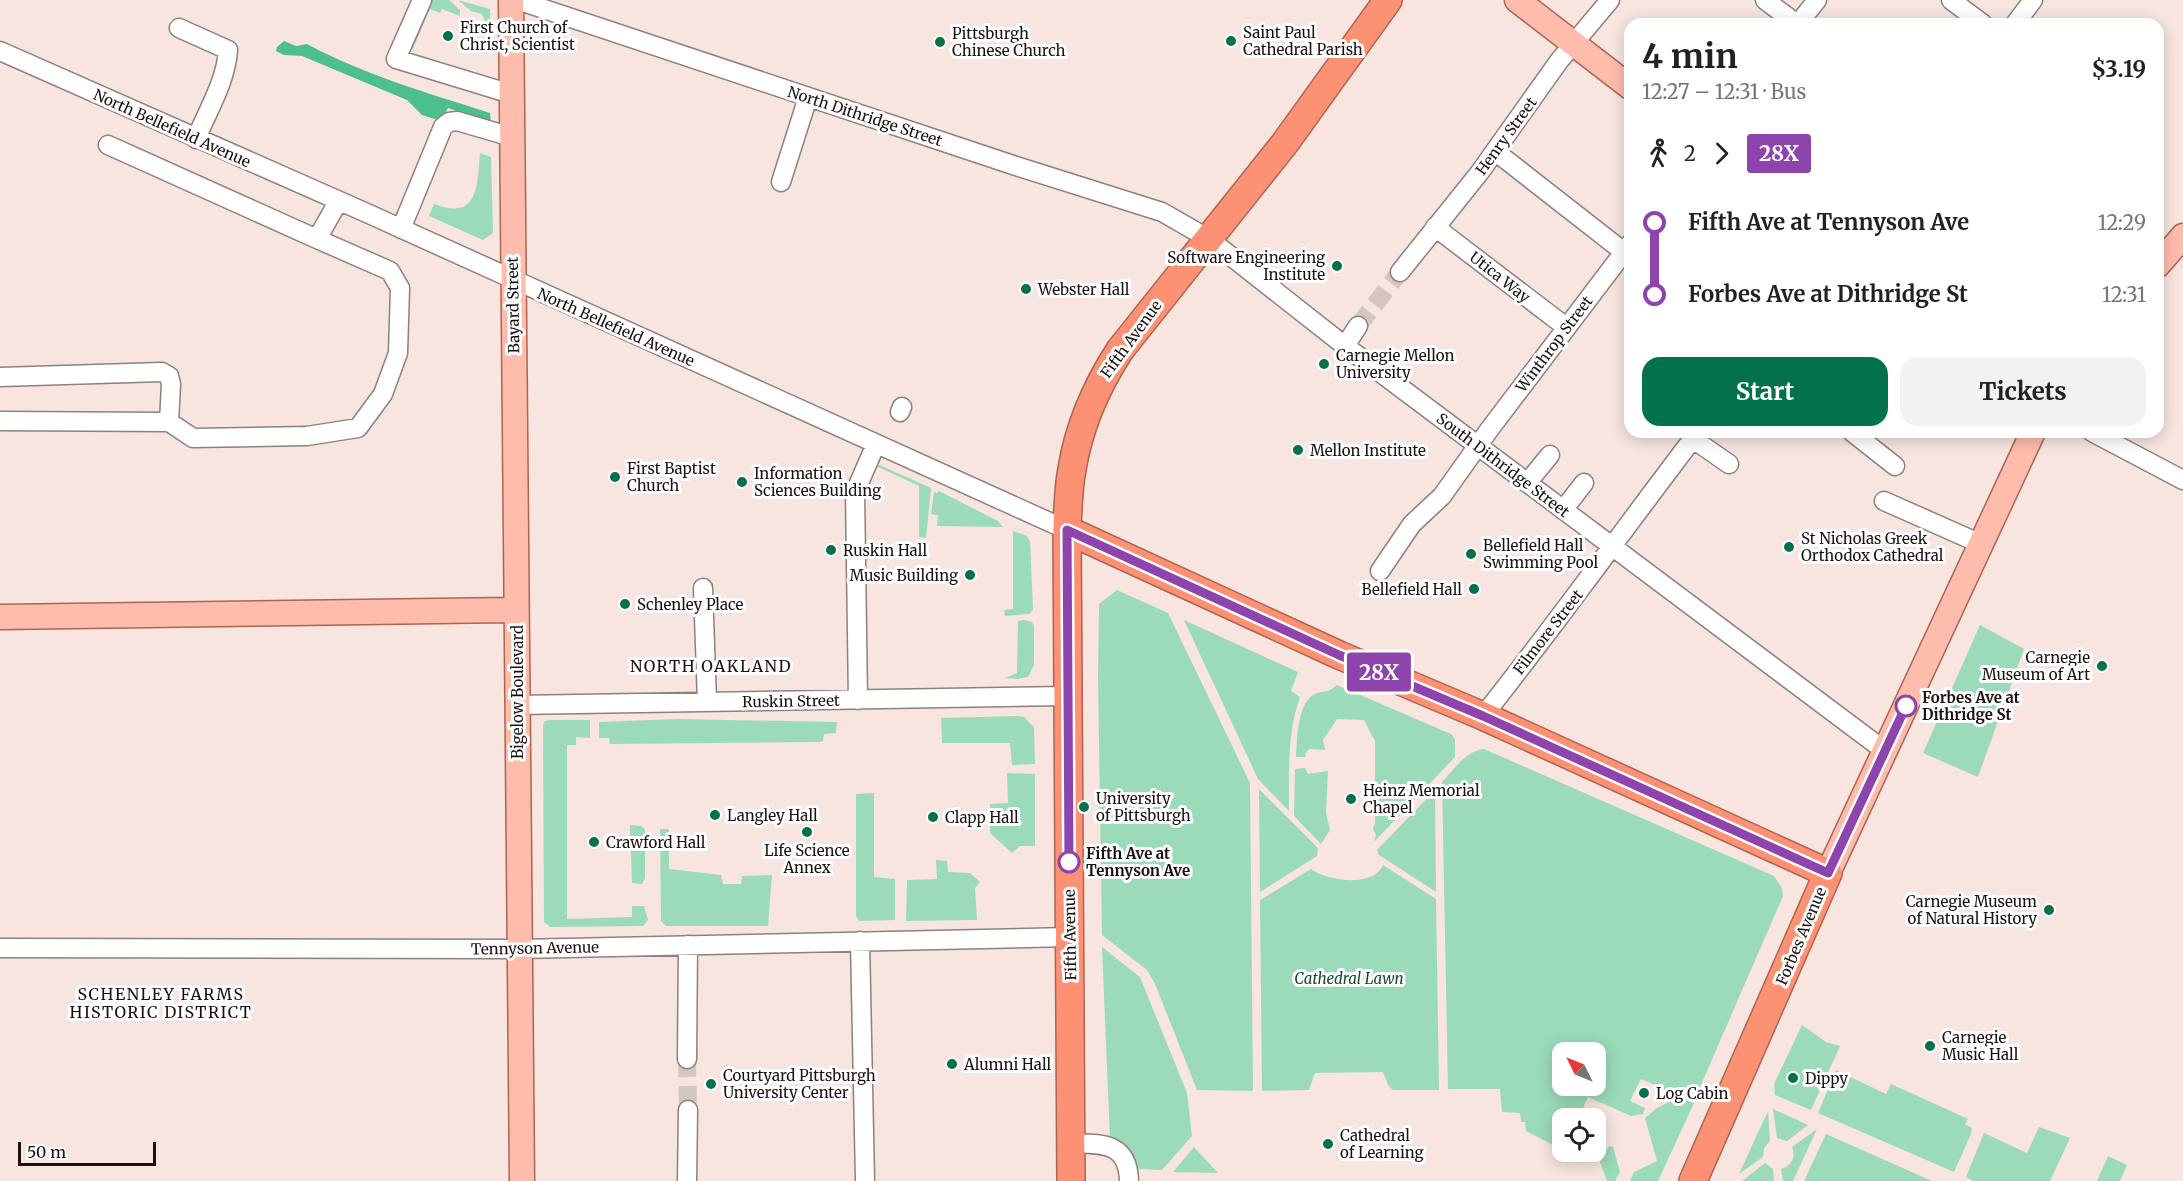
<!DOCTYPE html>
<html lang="en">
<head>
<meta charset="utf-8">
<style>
	:root { --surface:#fff; --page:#f2f2f2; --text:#222; --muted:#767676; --accent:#03724b }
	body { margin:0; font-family:Merriweather,serif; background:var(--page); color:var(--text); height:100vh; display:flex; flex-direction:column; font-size:22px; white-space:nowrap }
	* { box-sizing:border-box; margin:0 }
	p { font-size:20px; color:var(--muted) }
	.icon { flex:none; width:33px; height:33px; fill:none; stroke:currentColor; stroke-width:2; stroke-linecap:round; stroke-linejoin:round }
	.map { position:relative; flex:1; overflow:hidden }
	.sheet { position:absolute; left:1624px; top:18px; width:540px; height:420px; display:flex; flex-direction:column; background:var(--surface); border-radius:18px; box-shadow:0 3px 15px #0003 }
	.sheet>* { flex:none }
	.badge { padding:0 12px; border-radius:4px; font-size:21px; line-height:39px }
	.needle { width:39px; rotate:313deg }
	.tools { position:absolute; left:1552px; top:1042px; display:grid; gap:12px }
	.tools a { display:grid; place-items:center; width:54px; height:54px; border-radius:12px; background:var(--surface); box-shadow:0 3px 15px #0003; font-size:30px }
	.scale { position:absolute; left:18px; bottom:15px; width:138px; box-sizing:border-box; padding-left:6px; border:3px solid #181110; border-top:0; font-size:16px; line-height:21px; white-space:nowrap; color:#181110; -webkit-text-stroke:4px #fff; paint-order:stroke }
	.map>.badge { position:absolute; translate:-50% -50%; box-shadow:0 0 0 3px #fff }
	.legs { display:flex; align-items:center; gap:9px; height:66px; padding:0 18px; font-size:20px }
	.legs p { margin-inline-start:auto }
	.head { display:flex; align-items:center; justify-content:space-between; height:102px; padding:0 18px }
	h1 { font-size:33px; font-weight:700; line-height:45px }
	.cta { display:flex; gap:12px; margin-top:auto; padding:12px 18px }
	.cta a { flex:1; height:69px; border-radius:18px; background:var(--accent); color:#fff; font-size:24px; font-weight:700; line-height:69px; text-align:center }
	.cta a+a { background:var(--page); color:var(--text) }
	ul { padding:0 18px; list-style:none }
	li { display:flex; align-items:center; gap:21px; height:72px; font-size:22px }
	li i { display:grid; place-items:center; width:9px; height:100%; margin:0 8px; background:currentColor }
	li i::after { content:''; width:15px; height:15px; margin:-8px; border:4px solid; border-radius:50%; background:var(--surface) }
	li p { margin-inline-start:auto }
	li:first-child i { background:linear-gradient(#0000 50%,currentColor 0) }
	li:last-child i { background:linear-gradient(currentColor 50%,#0000 0) }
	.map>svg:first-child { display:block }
	.green { fill:#9bdbb9; fill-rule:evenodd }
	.forest { fill:#4dbf8c }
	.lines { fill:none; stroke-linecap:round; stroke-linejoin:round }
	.minor-tunnel { stroke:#d6c5c1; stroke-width:18; stroke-dasharray:18 9; stroke-linecap:butt }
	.minor-casing { stroke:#907f7a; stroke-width:21 }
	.major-casing { stroke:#ad6451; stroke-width:27 }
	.highway-casing { stroke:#ad6451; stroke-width:30 }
	.minor { stroke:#fff; stroke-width:18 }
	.major { stroke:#febdac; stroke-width:24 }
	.highway { stroke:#fd9174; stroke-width:27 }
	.line-1-casing { stroke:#fff; stroke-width:14 }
	.line-1 { stroke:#8e44ad; stroke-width:9 }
	.poi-dot { fill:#03724b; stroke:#fff; stroke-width:2 }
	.stop-1-dot { fill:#fff; stroke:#8e44ad; stroke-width:3 }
	.labels { text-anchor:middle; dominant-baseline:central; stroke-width:6; stroke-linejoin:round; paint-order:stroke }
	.poi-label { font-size:15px; fill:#181110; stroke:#fff; text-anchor:start }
	.street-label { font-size:15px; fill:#181110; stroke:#fff }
	.stop-label { font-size:15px; font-weight:bold; fill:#181110; stroke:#fff; text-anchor:start }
	.park-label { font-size:15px; font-style:italic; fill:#184732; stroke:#fff }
	.neighbourhood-label { font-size:16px; letter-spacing:1.5px; fill:#181110; stroke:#fff }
</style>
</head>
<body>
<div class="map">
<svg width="2183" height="1181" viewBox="0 0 2183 1181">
	<rect width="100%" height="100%" fill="#f8e5e0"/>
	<!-- green -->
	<path class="green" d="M432,0H449L460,10V16L442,9L440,13L430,9L413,49L409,46Z
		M458,0L490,9L491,45L480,23L485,20L482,14L471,11Z
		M480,153L491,157L493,233L483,240L429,216L434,204C479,221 477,186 480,153Z
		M877,464L931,488L926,538L919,537V486L876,466Z
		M939,491L998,521L1003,527L937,526L938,515L931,514L934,492L937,493Z
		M1013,531L1027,536L1030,541L1033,610L1029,614L1005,616L1004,610L1013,609Z
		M1117,590L1168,613L1250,783L1253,1091L1197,1090L1155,984L1147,970L1102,935L1098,678L1099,604Z
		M1024,620L1032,622L1034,627V665L1028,677L1018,679L1005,678L1017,673L1018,621Z
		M1184,620L1298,672L1291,691L1300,697C1287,734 1289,772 1289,811L1258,779Z
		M1980,625L2024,649L1978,777L1923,753Z
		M1337,685L1451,734L1455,739V757L1374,842L1376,835L1373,829L1375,823V741L1364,720L1337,719L1323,740L1325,750L1310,749L1306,752L1305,757H1296C1297,741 1297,702 1315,694C1325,689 1324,696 1337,685Z
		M1017,716L1024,717L1034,727L1035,764L1012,765L1010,743H942L941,718Z
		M677,719L837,722L836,733L824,734L823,741L820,742L610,744L609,738H599V722Z
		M549,720H590V738L576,737V745H567V919L632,917V906H644L648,920L643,926L550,927L544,922L543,725L545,721Z
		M1484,749L1774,876L1782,888L1783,896L1697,1094L1684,1091L1671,1092L1641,1079L1630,1101L1645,1108L1643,1114L1631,1116L1588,1097L1578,1119H1563V1144L1557,1147L1526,1131L1525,1122H1521L1520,1113L1502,1112L1500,1089H1448L1442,782C1454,769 1466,751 1484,749ZM1563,1053H1596V1086H1563Z
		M1305,768L1308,774L1328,771L1326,813L1330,830L1321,844L1294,816L1295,769Z
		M1007,773L1035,774V846H1020L1012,853L990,833V804L1008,803Z
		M1259,789L1318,848L1317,856L1260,892Z
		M1435,790L1436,892L1379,855L1377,850Z
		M874,793V877L895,879V920L859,921L856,916V794Z
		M630,825L641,826L645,829V878L642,884L632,883Z
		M660,829H669V869L721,875L723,884H741L742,876L772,875L768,926H666L661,921Z
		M936,860L947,861L948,872L970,873L980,882L975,888L977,920L906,921L907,880L937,879Z
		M1383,865L1436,899L1439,1090H1393L1388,1085L1383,1072L1315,1073L1309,1090L1262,1091L1260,900L1311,869C1327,881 1373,888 1383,865Z
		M1102,947L1140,977L1187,1093L1192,1136L1162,1170L1139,1169C1133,1153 1124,1148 1110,1139Z
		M1802,1025L1826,1042L1840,1046L1811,1110L1775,1095L1774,1084Z
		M1836,1070L1886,1094L1891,1084L1968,1119L1965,1124L1972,1128L1971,1134L1954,1172L1818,1113Z
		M1673,1100H1686L1694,1103L1658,1181H1630L1634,1172L1657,1161L1645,1118L1657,1108Z
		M1773,1109L1808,1125L1787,1141L1777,1138Z
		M1768,1111L1770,1141L1764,1148L1763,1157L1739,1174Z
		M2039,1127L2070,1138L2050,1181H1973L1966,1177L1984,1133L2027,1153Z
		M1817,1129L1793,1181H1783L1781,1169C1792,1166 1796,1157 1792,1147Z
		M1826,1134L1932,1181H1804Z
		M1609,1146L1613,1147L1620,1172L1615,1181H1607L1600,1162Z
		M1194,1147L1218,1173L1173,1172Z
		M2108,1156L2127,1165L2120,1181H2097Z
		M1765,1163L1773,1169L1774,1181H1742Z"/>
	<!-- forest -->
	<path class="forest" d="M284,41L296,46L307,44C365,75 428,93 490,113L491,122L448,108L441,121L422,115L407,100L302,56L284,55L276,51L277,47Z"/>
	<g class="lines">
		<!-- minor-tunnel -->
		<path class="minor-tunnel" d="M1358,326L1400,272
			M687,1059L688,1110"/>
		<defs>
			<path id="minor" d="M422,0L396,59L511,94
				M517,0L1016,166L1162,212L1209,239L1345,346L1885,751
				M1765,0L1797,24
				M1951,0L1983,24
				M1798,24L1817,0
				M2015,24L2033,0
				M179,28L228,50C226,81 208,110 196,139
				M0,51L369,214L1067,530
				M108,145L317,239
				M1496,152L1624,252
				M781,182L808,97
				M1435,227L1566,327
				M401,229L443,127L449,122L457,121L512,137
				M1400,272L1480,172L1559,61L1610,0
				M1345,346L1358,326
				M0,377L162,372L169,376L171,384L169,422
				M900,412L902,407
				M0,421L169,422L193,438L307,436L358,428L383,394L398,353L400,288L390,271L317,239L338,202
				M1852,432L1895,466
				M2092,432L2183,480
				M1693,439L1729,464
				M1527,483L1550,455
				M1884,501L1981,544
				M1563,510L1584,483
				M1380,571L1412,524L1442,496L1489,430L1630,244
				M703,588L707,702
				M858,700L855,492L876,444
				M516,705L1067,696
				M1483,716C1557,623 1626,526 1698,432
				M860,941L865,1181
				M0,948L520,949L1070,937
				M687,1059L688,945
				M1071,1143C1102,1144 1128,1142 1129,1181
				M687,1181L688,1110"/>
			<path id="major" d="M511,0L522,1181
				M1517,0L1630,87
				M2158,265L2183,236
				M0,617L516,610
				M1828,873L2033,432"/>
			<path id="highway" d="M1067,530L1339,655L1483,716L1828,873L1693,1181
				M1071,1181L1067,530C1068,510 1068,489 1072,469C1079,426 1096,387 1120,350L1285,143L1388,0"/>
		</defs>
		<!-- minor casing -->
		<use href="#minor" class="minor-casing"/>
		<!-- major casing -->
		<use href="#major" class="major-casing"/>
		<!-- highway casing -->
		<use href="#highway" class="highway-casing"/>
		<!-- minor -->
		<use href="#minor" class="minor"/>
		<!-- major -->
		<use href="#major" class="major"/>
		<!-- highway -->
		<use href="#highway" class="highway"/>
	</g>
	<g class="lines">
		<defs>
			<path id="line-1" d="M1069,862L1067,530L1339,655L1483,716L1828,873L1906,706"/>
		</defs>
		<!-- line-1 casing -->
		<use href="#line-1" class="line-1-casing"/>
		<!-- line-1 -->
		<use href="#line-1" class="line-1"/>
	</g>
	<!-- markers -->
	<g class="poi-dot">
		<circle cx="448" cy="36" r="6"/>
		<circle cx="1231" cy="41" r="6"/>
		<circle cx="940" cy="42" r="6"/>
		<circle cx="1337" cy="266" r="6"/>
		<circle cx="1026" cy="289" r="6"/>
		<circle cx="1324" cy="364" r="6"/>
		<circle cx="1298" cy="450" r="6"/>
		<circle cx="615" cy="477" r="6"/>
		<circle cx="742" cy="482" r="6"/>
		<circle cx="1789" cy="547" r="6"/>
		<circle cx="831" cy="550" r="6"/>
		<circle cx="1471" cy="554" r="6"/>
		<circle cx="970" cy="575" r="6"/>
		<circle cx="1474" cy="589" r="6"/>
		<circle cx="625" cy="604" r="6"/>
		<circle cx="2102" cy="666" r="6"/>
		<circle cx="1351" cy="799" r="6"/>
		<circle cx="1084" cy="807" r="6"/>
		<circle cx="715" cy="815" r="6"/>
		<circle cx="933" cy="817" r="6"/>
		<circle cx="807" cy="832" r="6"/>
		<circle cx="594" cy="842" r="6"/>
		<circle cx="2049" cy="910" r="6"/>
		<circle cx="1930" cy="1046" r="6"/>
		<circle cx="952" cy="1064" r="6"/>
		<circle cx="1793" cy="1078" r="6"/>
		<circle cx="711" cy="1084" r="6"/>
		<circle cx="1644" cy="1093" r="6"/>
		<circle cx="1328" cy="1144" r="6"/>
	</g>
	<g class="stop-1-dot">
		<circle cx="1906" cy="706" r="10"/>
		<circle cx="1069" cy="862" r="10"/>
	</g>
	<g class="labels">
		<!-- poi labels -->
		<g class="poi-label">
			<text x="460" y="27">First Church of<tspan x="460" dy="17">Christ, Scientist</tspan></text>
			<text x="1243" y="32">Saint Paul<tspan x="1243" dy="17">Cathedral Parish</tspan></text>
			<text x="952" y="33">Pittsburgh<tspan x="952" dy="17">Chinese Church</tspan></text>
			<text x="1325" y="257" text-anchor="end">Software Engineering<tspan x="1325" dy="17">Institute</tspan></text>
			<text x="1038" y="289">Webster Hall</text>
			<text x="1336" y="355">Carnegie Mellon<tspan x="1336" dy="17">University</tspan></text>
			<text x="1310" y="450">Mellon Institute</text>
			<text x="627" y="468">First Baptist<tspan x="627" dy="17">Church</tspan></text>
			<text x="754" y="473">Information<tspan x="754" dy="17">Sciences Building</tspan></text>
			<text x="1801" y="538">St Nicholas Greek<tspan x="1801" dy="17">Orthodox Cathedral</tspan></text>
			<text x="1483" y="545">Bellefield Hall<tspan x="1483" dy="17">Swimming Pool</tspan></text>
			<text x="843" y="550">Ruskin Hall</text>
			<text x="958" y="575" text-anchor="end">Music Building</text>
			<text x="1462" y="589" text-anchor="end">Bellefield Hall</text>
			<text x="637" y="604">Schenley Place</text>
			<text x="2090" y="657" text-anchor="end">Carnegie<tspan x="2090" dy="17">Museum of Art</tspan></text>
			<text x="1363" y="790">Heinz Memorial<tspan x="1363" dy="17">Chapel</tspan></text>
			<text x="1096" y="798">University<tspan x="1096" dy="17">of Pittsburgh</tspan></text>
			<text x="727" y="815">Langley Hall</text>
			<text x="945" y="817">Clapp Hall</text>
			<text x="606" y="842">Crawford Hall</text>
			<text x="807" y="850" text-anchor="middle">Life Science<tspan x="807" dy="17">Annex</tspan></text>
			<text x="2037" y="901" text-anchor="end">Carnegie Museum<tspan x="2037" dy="17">of Natural History</tspan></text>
			<text x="1942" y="1037">Carnegie<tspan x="1942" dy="17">Music Hall</tspan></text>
			<text x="964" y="1064">Alumni Hall</text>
			<text x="723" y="1075">Courtyard Pittsburgh<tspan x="723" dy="17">University Center</tspan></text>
			<text x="1805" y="1078">Dippy</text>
			<text x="1656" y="1093">Log Cabin</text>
			<text x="1340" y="1135">Cathedral<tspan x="1340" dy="17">of Learning</tspan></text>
		</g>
		<!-- street labels -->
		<g class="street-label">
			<text transform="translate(865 116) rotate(18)">North Dithridge Street</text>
			<text transform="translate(172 128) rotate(24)">North Bellefield Avenue</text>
			<text transform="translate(1506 136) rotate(-54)">Henry Street</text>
			<text transform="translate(1500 277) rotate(38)">Utica Way</text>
			<text transform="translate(513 305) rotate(-91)">Bayard Street</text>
			<text transform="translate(616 327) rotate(24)">North Bellefield Avenue</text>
			<text transform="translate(1131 339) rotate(-54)">Fifth Avenue</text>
			<text transform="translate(1554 344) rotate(-53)">Winthrop Street</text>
			<text transform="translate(1503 465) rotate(37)">South Dithridge Street</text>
			<text transform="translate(1548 632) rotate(-52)">Filmore Street</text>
			<text transform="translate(517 692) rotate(-90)">Bigelow Boulevard</text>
			<text transform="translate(791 701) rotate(-1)">Ruskin Street</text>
			<text transform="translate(1070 935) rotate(-91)">Fifth Avenue</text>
			<text transform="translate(1801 936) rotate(-67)">Forbes Avenue</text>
			<text transform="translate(535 948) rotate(-1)">Tennyson Avenue</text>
		</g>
		<!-- stop labels -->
		<g class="stop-label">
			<text x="1922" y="697">Forbes Ave at<tspan x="1922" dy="17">Dithridge St</tspan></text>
			<text x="1086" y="853">Fifth Ave at<tspan x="1086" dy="17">Tennyson Ave</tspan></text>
		</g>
		<!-- park labels -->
		<g class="park-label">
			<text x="1349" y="978">Cathedral Lawn</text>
		</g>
		<!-- neighbourhood labels -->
		<g class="neighbourhood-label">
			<text x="711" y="666">NORTH OAKLAND</text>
			<text x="161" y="994">SCHENLEY FARMS<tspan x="161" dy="18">HISTORIC DISTRICT</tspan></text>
		</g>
	</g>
</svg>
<div class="tools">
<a><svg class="needle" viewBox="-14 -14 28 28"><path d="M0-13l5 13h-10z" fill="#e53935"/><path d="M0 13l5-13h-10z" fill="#767676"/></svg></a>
<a><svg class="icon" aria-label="locate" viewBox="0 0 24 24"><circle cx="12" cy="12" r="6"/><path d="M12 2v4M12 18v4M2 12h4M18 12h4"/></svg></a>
</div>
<div class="scale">50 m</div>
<b class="badge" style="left:1379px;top:672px;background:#8e44ad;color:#fff">28X</b>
<section class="sheet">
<div class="head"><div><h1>4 min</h1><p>12:27 – 12:31 · Bus</p></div><b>$3.19</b></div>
<div class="legs"><svg class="icon" aria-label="walk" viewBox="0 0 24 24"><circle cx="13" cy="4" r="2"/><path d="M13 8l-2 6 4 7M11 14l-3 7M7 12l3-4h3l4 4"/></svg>2<svg class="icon" aria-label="forward" viewBox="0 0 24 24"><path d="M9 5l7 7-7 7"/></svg><b class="badge" style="background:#8e44ad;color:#fff">28X</b></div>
<ul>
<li><i style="color:#8e44ad"></i><b>Fifth Ave at Tennyson Ave</b><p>12:29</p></li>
<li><i style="color:#8e44ad"></i><b>Forbes Ave at Dithridge St</b><p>12:31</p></li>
</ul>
<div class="cta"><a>Start</a><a>Tickets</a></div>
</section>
</div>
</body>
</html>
